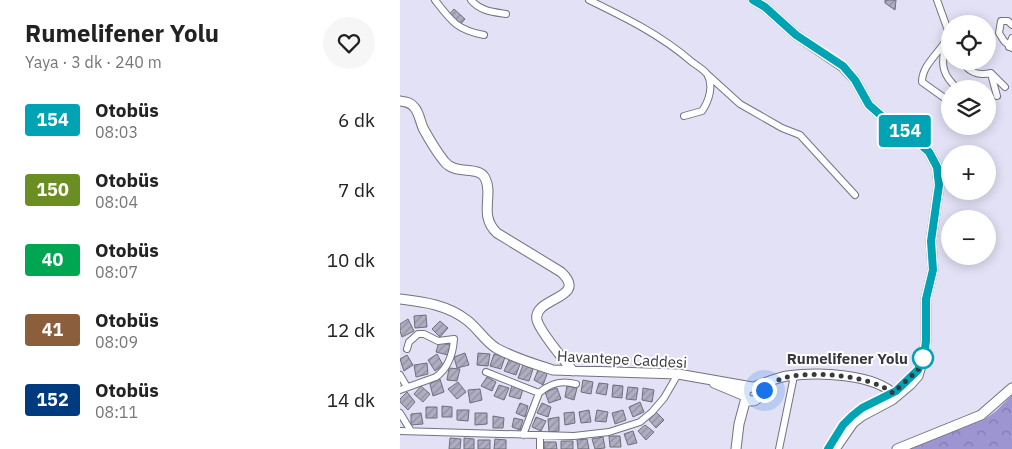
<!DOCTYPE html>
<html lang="tr">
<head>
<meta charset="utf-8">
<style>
	:root { --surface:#fff; --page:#f6f6f6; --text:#222; --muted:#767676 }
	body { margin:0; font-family:"IBM Plex Sans",sans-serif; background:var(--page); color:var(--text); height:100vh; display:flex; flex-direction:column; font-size:19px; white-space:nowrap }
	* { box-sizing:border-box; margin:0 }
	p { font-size:16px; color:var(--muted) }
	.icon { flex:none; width:28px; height:28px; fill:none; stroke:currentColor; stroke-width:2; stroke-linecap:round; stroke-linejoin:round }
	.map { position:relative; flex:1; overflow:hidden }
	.sheet { display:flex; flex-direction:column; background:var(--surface); width:400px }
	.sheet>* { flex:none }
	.badge { padding:0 10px; border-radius:4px; font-size:18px; line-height:32px }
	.fabs { position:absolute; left:541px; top:15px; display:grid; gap:10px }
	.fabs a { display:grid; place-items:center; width:55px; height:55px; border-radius:50%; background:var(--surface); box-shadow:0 2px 12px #0003; font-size:25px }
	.you { position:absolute; width:25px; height:25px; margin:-12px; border:4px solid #fff; border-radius:50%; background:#1a73e8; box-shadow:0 0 0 8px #1a73e833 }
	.map>.badge { position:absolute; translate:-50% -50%; box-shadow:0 0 0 2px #fff }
	.round { display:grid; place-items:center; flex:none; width:52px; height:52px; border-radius:26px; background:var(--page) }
	.headline { display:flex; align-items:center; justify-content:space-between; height:85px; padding:0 25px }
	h1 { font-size:24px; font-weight:700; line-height:38px }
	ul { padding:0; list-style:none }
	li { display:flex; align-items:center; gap:15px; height:70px; padding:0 25px }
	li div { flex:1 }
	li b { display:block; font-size:19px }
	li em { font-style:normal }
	li .badge { min-width:55px; font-weight:700; text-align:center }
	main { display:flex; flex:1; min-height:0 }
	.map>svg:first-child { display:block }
	.forest { fill:url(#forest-crowns) }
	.building { fill:url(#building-hatch); stroke:#6f6d7f }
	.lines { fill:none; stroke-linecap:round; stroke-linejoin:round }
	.street-casing { stroke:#737283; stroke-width:8 }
	.secondary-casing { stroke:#737283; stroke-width:11 }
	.street { stroke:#fff; stroke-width:6 }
	.secondary { stroke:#fff; stroke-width:9 }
	.line-casing { stroke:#fff; stroke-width:11 }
	.line { stroke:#00a3b4; stroke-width:8 }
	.walk { stroke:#383840; stroke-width:5; stroke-dasharray:0 9 }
	.stop-dot { fill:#fff; stroke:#00a3b4; stroke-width:2.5 }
	.labels { text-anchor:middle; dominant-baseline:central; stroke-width:4; stroke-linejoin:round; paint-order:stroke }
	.stop-label { font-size:15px; font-weight:bold; fill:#383840; stroke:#fff; text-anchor:end }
	.street-label { font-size:15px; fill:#383840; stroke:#fff }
</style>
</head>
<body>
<main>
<section class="sheet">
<div class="headline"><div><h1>Rumelifener Yolu</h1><p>Yaya · 3 dk · 240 m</p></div><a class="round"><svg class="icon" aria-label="heart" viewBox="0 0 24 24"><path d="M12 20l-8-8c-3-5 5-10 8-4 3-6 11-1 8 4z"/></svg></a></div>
<ul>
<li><span class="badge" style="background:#00a3b4;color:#fff">154</span><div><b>Otobüs</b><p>08:03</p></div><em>6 dk</em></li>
<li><span class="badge" style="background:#6b8e23;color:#fff">150</span><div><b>Otobüs</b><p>08:04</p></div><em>7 dk</em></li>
<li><span class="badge" style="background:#00a651;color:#fff">40</span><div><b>Otobüs</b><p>08:07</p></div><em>10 dk</em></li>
<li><span class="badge" style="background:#8b5e3c;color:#fff">41</span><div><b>Otobüs</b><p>08:09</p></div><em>12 dk</em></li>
<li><span class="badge" style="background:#003b80;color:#fff">152</span><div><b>Otobüs</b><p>08:11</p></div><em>14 dk</em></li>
</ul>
</section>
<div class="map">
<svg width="612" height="449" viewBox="0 0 612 449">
	<defs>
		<pattern id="forest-crowns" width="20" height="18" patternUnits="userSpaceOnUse" patternTransform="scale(1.25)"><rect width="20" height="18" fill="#9c95d2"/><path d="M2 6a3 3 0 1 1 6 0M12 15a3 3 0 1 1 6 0" fill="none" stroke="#807bac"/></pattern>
		<pattern id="building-hatch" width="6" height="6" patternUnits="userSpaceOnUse" patternTransform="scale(1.25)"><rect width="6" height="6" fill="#afaec1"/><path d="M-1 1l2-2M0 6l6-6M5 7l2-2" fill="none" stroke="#8f8f9e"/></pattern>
	</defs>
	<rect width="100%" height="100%" fill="#e2e1f5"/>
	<!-- forest -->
	<path class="forest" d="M612,395V449H511L585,419L596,411Z"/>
	<!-- building -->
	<path class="building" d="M485,0H496L495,10L485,3Z
		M54,9L65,19L60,25L48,16Z
		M26,315L27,327L15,328L14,316Z
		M8,319L14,331L2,337L0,331V324Z
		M40,321L48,328L40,337L32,329Z
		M39,342L50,345L48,355L36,352Z
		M65,353L69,365L57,368L54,357Z
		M78,353L90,354L88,366L77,365Z
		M37,354L43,365L35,371L28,360Z
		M94,354L105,357L101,369L90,366Z
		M7,355L13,365L4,371L0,359Z
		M109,360L120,364L116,375L104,371Z
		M27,363L28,374L16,377L14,365Z
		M123,365L133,369L129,381L118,378Z
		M49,368L60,369L57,381L47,380Z
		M138,370L146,372L147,374L143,385L134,380Z
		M87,377L96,382L92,391L81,386Z
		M40,379L44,392L33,396L30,384Z
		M183,380L193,382L191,394L181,392Z
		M58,382L66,392L57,399L48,389Z
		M199,383L208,384L206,395L196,393Z
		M99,385L109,388L104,400L94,396Z
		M112,385L123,389L120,399L109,396Z
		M213,385L223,386L222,398L212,397Z
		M21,386L30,394L23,402L14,394Z
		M167,386L177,388L174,400L165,397Z
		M228,387L238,388L236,400L226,399Z
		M157,388L161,399L149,403L145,392Z
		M243,388L254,390L252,402L242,400Z
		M80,389L82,400L70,403L68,390Z
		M7,392L15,402L8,410L0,402V399Z
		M240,402L244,412L233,417L229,407Z
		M120,403L128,406L125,417L116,413Z
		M142,403L151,407L148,417L137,413Z
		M42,406L52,407V417H42Z
		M26,407H37V418H26Z
		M57,410H69L68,421L57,420Z
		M189,410L191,422L181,423L179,412Z
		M197,410L208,412L206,422L195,421Z
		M223,410L226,420L215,424L212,413Z
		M174,412L175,423L165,425L164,413Z
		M256,412L264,420L256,428L249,420Z
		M21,413L23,424L11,425V414Z
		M75,413H87V424L75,425Z
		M93,416L104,418L103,428H93Z
		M136,417L146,421L141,431L132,427Z
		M159,417V431L149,432L148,419Z
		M114,418L123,420L120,430L112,427Z
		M245,425L254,432L246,440L238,431Z
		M233,431L237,443L228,445L224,434Z
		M209,436H220L221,447H210Z
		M203,437L205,448L195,449L192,439Z
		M50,438L61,439L60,449H49Z
		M64,438L74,439V449H64Z
		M95,439L106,440V449H94Z
		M187,439L189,449H178L177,440Z
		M78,440H90V449H78Z
		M161,441H173V449H161Z
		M144,442H156L157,449H144Z"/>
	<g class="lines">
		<defs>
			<path id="street" d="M35,0C51,21 57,30 84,35
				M71,0C80,11 93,12 106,14
				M189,0C226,18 261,35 292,62C296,65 303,69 307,74C314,85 309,101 302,111L284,116
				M537,0L550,36
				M612,25L608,21H601L599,33L604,41L612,48
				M549,34C543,51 522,63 522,82L550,102
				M545,45C541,65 542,75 558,89
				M609,47L612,38
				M562,61C569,73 578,76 591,73L605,87
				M591,74L597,96
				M308,75L340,104L382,128L400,135L455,195
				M547,102V106L550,109
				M86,372L139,393
				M0,375L7,387
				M0,390L36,377C48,368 53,354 54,339L38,341L24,334H18L9,342L7,349
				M0,413L11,431
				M0,431L174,436L209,432L240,422L252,412L264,398L278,374
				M123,435L139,393C150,383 161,380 176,384
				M140,435V449
				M379,449L394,376"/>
			<path id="secondary" d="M353,0L365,7L396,35L443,67L455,80L469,105L485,119L509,134L529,152L537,167L539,185L531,241L533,270L526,299V341L524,356L518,376L511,384L492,400L462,416L453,423L435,449
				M0,101C6,102 10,102 14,107C19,112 20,121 23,128C29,139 36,151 44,161C55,176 78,165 85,178C94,195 78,215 97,233L161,272C190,299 132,297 137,320C140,332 164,360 173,371
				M0,299C25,302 48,305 68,321C78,329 85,341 96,348C114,358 134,364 153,370L278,374L352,387
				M314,383L345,396
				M354,387C364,383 376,378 387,376C417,372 475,373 496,396
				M345 394a7 7 0 1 1 14 0a7 7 0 1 1-14 0Z
				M443,426C456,410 468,407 486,397
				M336,449L339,424L346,398
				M497,449L581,415L612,388"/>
		</defs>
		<!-- street casing -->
		<use href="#street" class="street-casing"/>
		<!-- secondary casing -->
		<use href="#secondary" class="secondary-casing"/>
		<!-- street -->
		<use href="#street" class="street"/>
		<!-- secondary -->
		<use href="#secondary" class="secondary"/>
	</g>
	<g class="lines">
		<defs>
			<path id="line" d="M353,0L365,7L396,35L443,66L455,80L469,105L485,119L509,134L529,152L537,167L539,185L531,241L533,270L526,299V341L524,356L518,370L496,391L462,408L452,416L443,425L428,449"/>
		</defs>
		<!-- line casing -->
		<use href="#line" class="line-casing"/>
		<!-- line -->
		<use href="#line" class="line"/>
		<!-- walk -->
		<path class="walk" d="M364,390C370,386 379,378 387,377C416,371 469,375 493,393L518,370L524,356L523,358"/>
	</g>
	<!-- markers -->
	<circle class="stop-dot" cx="523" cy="358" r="10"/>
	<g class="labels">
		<!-- stop labels -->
		<g class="stop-label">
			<text x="508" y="358">Rumelifener Yolu</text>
		</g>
		<!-- street labels -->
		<g class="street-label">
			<text transform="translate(222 359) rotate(3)">Havantepe Caddesi</text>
		</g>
	</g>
</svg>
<div class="fabs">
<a><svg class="icon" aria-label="locate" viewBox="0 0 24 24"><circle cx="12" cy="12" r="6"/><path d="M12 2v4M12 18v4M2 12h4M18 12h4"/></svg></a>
<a><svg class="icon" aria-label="layers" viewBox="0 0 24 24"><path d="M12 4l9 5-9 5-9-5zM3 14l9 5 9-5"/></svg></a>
<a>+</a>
<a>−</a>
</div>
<div class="you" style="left:364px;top:390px"></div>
<b class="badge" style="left:505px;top:131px;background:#00a3b4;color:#fff">154</b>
</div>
</main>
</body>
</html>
